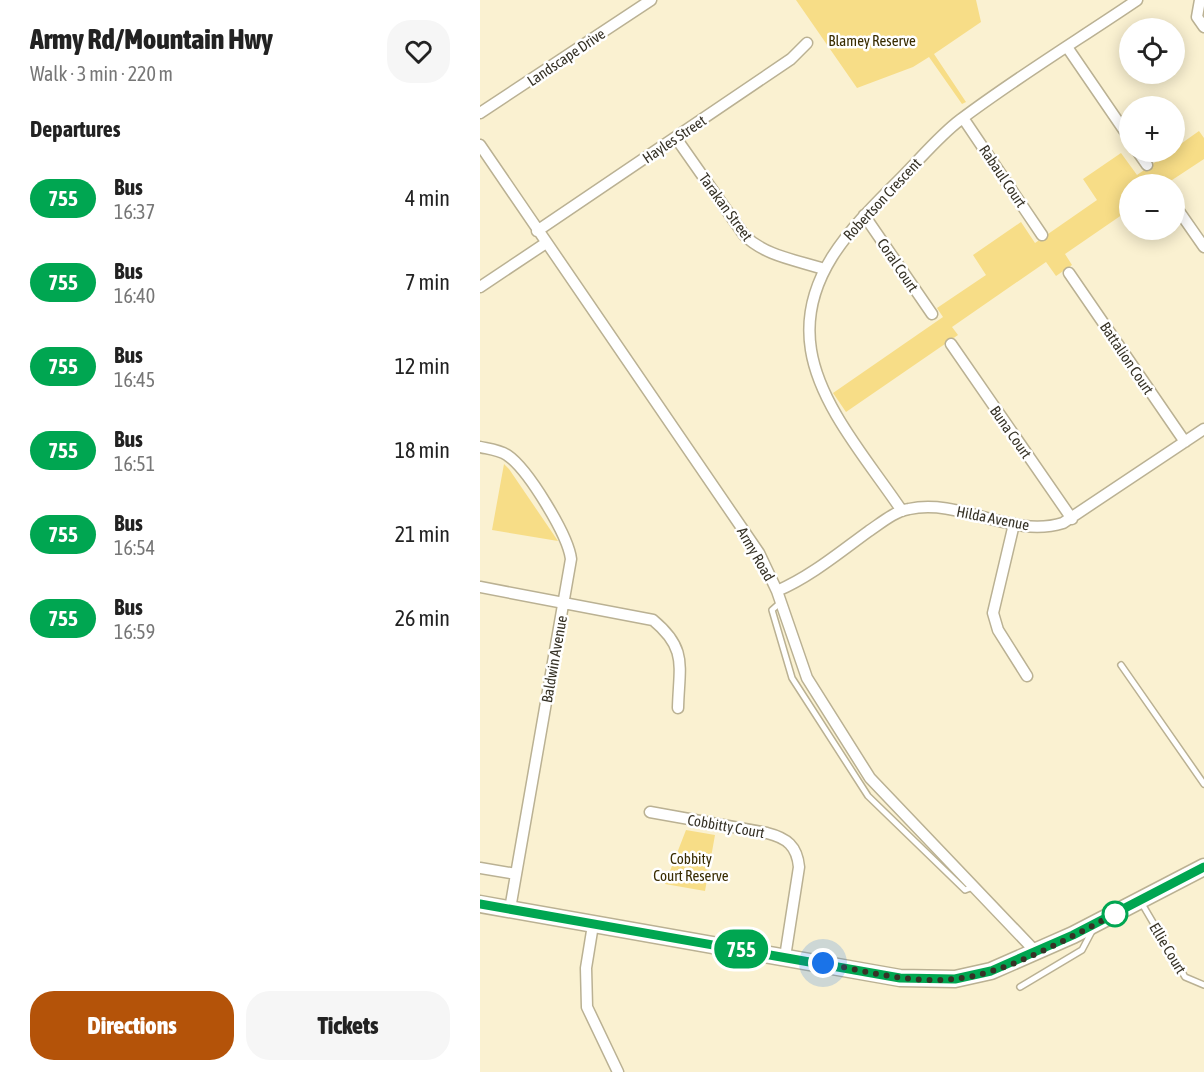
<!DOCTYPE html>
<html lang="en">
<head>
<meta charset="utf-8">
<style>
	:root { --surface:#fff; --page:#f6f6f6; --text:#222; --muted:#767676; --accent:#b45309 }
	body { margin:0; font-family:"Asap Condensed",sans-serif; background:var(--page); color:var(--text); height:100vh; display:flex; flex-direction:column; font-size:22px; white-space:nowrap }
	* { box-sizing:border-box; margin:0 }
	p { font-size:20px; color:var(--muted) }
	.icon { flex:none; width:33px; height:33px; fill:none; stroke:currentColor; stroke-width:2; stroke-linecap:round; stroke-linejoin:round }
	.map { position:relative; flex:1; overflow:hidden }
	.side { display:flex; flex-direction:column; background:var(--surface); width:480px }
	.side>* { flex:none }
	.badge { padding:0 12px; border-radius:20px; font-size:21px; line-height:39px }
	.tools { position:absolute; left:639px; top:18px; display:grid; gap:12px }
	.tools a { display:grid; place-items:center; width:66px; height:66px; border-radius:50%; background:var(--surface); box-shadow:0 3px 15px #0003; font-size:30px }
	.you { position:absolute; width:30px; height:30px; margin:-15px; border:4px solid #fff; border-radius:50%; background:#1a73e8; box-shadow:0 0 0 9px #1a73e833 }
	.map>.badge { position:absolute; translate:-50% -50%; box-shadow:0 0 0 3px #fff }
	h2 { padding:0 30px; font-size:22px; line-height:54px }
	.round { display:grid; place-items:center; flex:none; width:63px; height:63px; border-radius:24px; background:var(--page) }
	.summary { display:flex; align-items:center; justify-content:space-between; height:102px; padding:0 30px }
	h1 { font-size:28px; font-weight:800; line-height:45px }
	.primary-button { display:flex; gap:12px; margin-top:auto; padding:12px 30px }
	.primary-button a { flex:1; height:69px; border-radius:24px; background:var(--accent); color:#fff; font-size:24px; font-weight:800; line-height:69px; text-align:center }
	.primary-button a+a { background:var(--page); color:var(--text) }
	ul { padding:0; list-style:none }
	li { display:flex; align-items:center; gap:18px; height:84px; padding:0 30px }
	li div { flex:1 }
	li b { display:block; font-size:22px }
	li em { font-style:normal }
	li .badge { min-width:66px; font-weight:700; text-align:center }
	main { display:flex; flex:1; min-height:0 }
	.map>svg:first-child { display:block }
	.green { fill:#f7dd87 }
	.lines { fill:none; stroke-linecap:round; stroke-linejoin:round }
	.service-casing { stroke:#bab193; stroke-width:8 }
	.minor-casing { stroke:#bab193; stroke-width:13 }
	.primary-casing { stroke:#bab193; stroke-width:19 }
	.service { stroke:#fff; stroke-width:5 }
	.minor { stroke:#fff; stroke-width:10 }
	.primary { stroke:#fff; stroke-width:16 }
	.line-casing { stroke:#fff; stroke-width:14 }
	.line { stroke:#00a651; stroke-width:9 }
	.walk { stroke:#363226; stroke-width:6; stroke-dasharray:0 10.8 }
	.stop-dot { fill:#fff; stroke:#00a651; stroke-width:3 }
	.labels { text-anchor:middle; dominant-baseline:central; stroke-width:5; stroke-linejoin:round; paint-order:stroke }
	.park-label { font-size:15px; fill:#392c00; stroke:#fff }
	.street-label { font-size:15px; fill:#363226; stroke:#fff }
</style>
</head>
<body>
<main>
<section class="side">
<div class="summary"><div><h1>Army Rd/Mountain Hwy</h1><p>Walk · 3 min · 220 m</p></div><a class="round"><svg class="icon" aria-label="heart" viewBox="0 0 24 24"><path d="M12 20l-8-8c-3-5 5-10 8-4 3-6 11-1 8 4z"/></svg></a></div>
<h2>Departures</h2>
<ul>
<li><span class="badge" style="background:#00a651;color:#fff">755</span><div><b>Bus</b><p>16:37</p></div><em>4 min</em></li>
<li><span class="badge" style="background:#00a651;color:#fff">755</span><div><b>Bus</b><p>16:40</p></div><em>7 min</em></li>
<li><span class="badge" style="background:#00a651;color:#fff">755</span><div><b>Bus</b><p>16:45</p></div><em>12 min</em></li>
<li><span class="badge" style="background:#00a651;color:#fff">755</span><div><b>Bus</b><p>16:51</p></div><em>18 min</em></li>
<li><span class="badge" style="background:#00a651;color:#fff">755</span><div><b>Bus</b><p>16:54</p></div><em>21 min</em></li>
<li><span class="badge" style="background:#00a651;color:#fff">755</span><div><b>Bus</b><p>16:59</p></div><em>26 min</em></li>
</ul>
<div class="primary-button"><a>Directions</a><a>Tickets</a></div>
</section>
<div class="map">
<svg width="724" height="1072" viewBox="0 0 724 1072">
	<rect width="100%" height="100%" fill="#faf1d1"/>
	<!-- green -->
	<path class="green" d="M316,0H496L501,22L454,54L486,102L482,104L449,57L433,67L377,88Z
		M719,131L724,138V159L686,184H650L649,210L585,254L592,265L576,276L566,262L472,327L478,335L366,412L353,393L463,317L457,308L506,275L493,255L541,222L555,243L617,200L603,179L641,153L657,175L690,152H694L695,148Z
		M24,464L29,469L78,541L12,530Z
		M206,830L235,835L225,891L185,884Z"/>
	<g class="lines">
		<defs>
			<path id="service" d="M301,602L292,610L312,678L388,796L485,890L493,887
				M641,665L724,784
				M661,902L705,977L724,985
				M540,987L602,950L612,931"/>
			<path id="minor" d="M720,0L717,17L724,27
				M587,47L650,139
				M0,113L171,0
				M483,118L562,235
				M196,138L264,235C285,256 316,260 344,269
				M0,145L279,553L297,591L327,678L390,778L556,952
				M658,152L667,165
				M694,204L724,247
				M384,215L452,314
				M57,231L311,59L327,43
				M589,273L705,442
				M0,287L66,243
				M471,344L592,519
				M0,447C9,449 19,450 27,455C48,469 88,535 91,559L30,909
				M422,511C390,463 340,407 331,350C319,276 375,224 422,177C441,158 459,136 480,120C537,77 598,40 657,0
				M534,524L513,613L518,630L547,676
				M0,587L173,620C208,649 199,666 198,708
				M297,591C330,577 360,552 389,531C401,523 415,511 429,509C481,498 532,539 583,523L724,429
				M170,812L287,833C307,838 317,846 319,867L305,957
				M0,868L36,874
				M113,925L106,968L107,1007L138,1072"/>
			<path id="primary" d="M0,904L420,978L475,979L511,971L593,935L724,867"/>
		</defs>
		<!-- service casing -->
		<use href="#service" class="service-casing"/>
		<!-- minor casing -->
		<use href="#minor" class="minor-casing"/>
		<!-- primary casing -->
		<use href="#primary" class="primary-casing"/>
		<!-- service -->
		<use href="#service" class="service"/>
		<!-- minor -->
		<use href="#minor" class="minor"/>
		<!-- primary -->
		<use href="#primary" class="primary"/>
	</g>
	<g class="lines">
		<defs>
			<path id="line" d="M0,904L420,978L475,979L511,971L593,935L724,867"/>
		</defs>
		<!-- line casing -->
		<use href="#line" class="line-casing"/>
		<!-- line -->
		<use href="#line" class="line"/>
		<!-- walk -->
		<path class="walk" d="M343,963C385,971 431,984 474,979C527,974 588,938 635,914"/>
	</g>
	<!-- markers -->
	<circle class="stop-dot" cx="635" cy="914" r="12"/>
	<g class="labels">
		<!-- park labels -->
		<g class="park-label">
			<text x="392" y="40">Blamey Reserve</text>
			<text x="211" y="858">Cobbity<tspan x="211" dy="17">Court Reserve</tspan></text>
		</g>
		<!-- street labels -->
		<g class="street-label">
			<text transform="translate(86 57) rotate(-34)">Landscape Drive</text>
			<text transform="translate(194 139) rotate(-34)">Hayles Street</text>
			<text transform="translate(523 176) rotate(56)">Rabaul Court</text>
			<text transform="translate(402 199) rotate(-47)">Robertson Crescent</text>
			<text transform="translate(246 207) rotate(54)">Tarakan Street</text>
			<text transform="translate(418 265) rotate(56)">Coral Court</text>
			<text transform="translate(647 358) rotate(56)">Battalion Court</text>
			<text transform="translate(531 432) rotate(55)">Buna Court</text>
			<text transform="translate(513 518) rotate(11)">Hilda Avenue</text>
			<text transform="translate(276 554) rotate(60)">Army Road</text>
			<text transform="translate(74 659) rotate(-80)">Baldwin Avenue</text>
			<text transform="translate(246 826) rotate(10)">Cobbitty Court</text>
			<text transform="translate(688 948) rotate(59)">Ellie Court</text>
		</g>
	</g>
</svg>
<div class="tools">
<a><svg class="icon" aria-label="locate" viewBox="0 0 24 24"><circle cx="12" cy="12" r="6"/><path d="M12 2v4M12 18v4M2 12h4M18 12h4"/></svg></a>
<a>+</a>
<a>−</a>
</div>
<div class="you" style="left:343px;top:963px"></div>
<b class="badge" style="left:261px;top:949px;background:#00a651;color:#fff">755</b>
</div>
</main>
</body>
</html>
